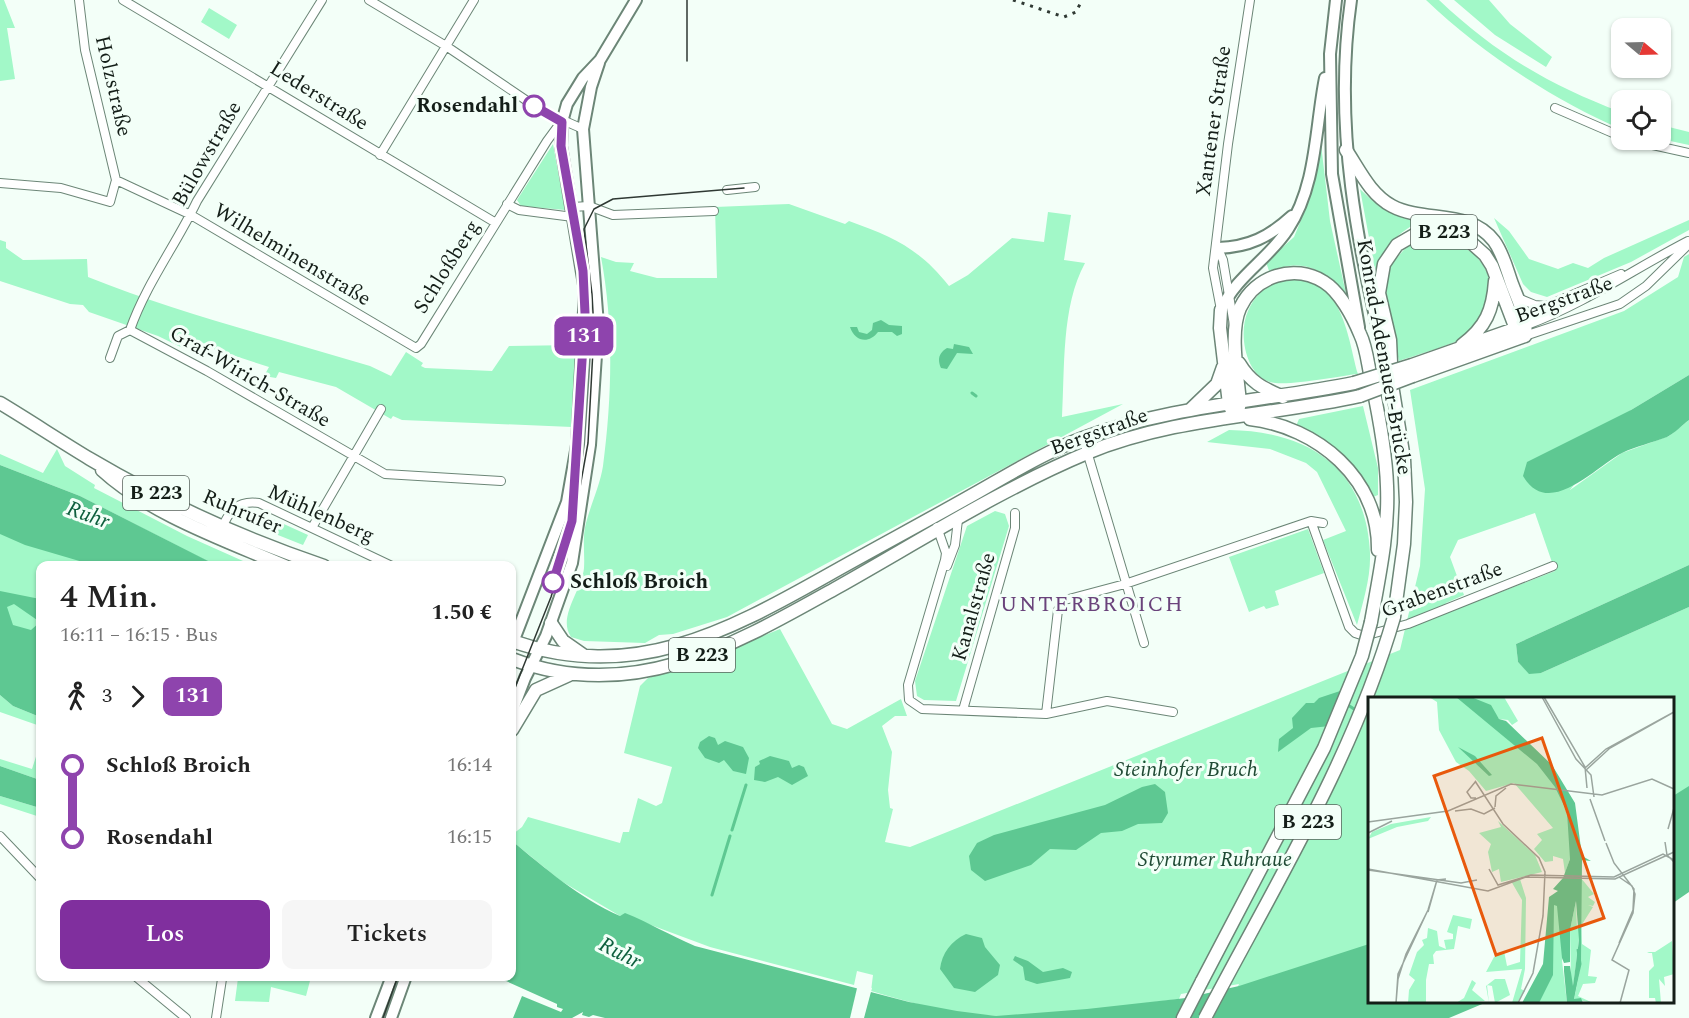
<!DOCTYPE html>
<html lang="de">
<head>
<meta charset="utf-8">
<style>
	:root { --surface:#fff; --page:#f6f6f6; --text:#222; --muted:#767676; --accent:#802f9e }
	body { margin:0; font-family:Spectral,serif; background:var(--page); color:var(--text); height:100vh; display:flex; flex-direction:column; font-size:22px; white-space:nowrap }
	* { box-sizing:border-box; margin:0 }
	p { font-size:20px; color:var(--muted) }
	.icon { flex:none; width:33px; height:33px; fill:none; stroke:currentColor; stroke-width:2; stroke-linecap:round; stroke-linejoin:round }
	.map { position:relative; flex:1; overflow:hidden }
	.panel { position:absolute; left:36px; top:561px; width:480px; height:420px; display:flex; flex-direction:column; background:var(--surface); border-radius:12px; box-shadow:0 2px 4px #0004 }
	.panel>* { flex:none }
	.badge { padding:0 12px; border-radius:9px; font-size:21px; line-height:39px }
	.needle { width:39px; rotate:109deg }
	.tools { position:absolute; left:1611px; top:18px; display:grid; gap:12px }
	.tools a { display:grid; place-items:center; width:60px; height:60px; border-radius:12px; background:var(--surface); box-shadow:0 2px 4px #0004; font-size:30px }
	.map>.badge { position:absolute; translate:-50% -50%; box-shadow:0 0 0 3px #fff }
	.legs { display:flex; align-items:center; gap:9px; height:66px; padding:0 24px; font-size:20px }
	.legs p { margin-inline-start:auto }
	.summary { display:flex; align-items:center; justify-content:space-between; height:102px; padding:0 24px }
	h1 { font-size:33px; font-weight:600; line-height:45px }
	.button { display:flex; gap:12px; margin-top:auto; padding:12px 24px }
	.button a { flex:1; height:69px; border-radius:12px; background:var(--accent); color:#fff; font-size:24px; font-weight:600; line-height:69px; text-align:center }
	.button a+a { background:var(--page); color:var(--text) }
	ul { padding:0 24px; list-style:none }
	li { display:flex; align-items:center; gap:21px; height:72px; font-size:22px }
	li i { display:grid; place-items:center; width:9px; height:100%; margin:0 8px; background:currentColor }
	li i::after { content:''; width:15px; height:15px; margin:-8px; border:4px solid; border-radius:50%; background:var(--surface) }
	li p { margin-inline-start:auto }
	li:first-child i { background:linear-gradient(#0000 50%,currentColor 0) }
	li:last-child i { background:linear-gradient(currentColor 50%,#0000 0) }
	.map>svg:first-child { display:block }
	.green { fill:#a2f8c8; fill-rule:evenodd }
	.water { fill:#5ec892 }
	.pier { fill:#f3fff8 }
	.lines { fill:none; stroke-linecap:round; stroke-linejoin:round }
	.stream { stroke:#5ec892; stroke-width:3 }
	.minor-casing { stroke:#6c8677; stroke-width:10 }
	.secondary-casing { stroke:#6c8677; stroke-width:14 }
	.primary-casing { stroke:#6c8677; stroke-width:15 }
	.minor { stroke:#fff; stroke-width:8 }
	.secondary { stroke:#fff; stroke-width:10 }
	.primary { stroke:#fff; stroke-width:12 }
	.tram { stroke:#2f3933; stroke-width:1.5 }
	.rail { stroke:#2f3933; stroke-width:3; stroke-dasharray:3 6; stroke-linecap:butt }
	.primary-bridge-casing { stroke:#6c8677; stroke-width:15; stroke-linecap:butt }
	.primary-bridge { stroke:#fff; stroke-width:12 }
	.line-1-casing { stroke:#fff; stroke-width:14 }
	.line-1 { stroke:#8e44ad; stroke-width:9 }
	.stop-1-dot { fill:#fff; stroke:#8e44ad; stroke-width:3 }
	.labels { text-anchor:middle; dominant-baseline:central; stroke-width:6; stroke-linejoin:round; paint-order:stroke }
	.shield { fill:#f3fff8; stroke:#57625b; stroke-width:1.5 }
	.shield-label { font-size:20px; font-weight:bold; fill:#141e18 }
	.street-label { font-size:21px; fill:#141e18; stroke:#f3fff8 }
	.stop-label { font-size:21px; font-weight:bold; fill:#141e18; stroke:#f3fff8; text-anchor:end }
	.park-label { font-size:21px; font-style:italic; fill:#1f4a34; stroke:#f3fff8 }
	.water-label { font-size:22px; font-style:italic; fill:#0e5f3d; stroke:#f3fff8 }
	.neighbourhood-label { font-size:22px; letter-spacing:1.5px; fill:#6a437b; stroke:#f3fff8 }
	.inset-river { fill:none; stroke:#5ec892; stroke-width:3 }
	.inset-road { fill:none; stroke:#9aa59e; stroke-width:1.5 }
	.view { fill:#e8590c; fill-opacity:0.15; stroke:#e8590c; stroke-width:3 }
	.inset-edge { fill:none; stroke:#141e18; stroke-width:3 }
</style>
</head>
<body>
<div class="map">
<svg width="1689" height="1018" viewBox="0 0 1689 1018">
	<rect width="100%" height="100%" fill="#f3fff8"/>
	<!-- green -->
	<path class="green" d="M0,0H4L15,28H7L15,79L0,81Z
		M1426,0H1439C1495,53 1549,85 1621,112V129C1553,100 1479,51 1426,0Z
		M1454,0H1489L1510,24L1552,57L1546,67L1495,35Z
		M209,8L237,25L229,39L201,22Z
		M1661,125L1689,132V145L1661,139Z
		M553,144L565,210L521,206L517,200Z
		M1321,144L1330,221L1347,298C1321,269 1308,258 1269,271L1266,262L1294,237L1310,198Z
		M1360,189C1378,207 1393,216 1418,222C1396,235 1384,246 1375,270Z
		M789,204L845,224L849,221C893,237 919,248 949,286L968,275L1012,238L1044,242L1048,212L1071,215L1064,260L1085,263C1061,307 1065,368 1062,417L1123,404L727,617L673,634L659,635L645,643L584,641L571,637C557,617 582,590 584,568C585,553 582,538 586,523C591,504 600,485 603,466C612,397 614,326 601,257L616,262L634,263L630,271L657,278H717L715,207Z
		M1494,218L1509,231L1529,259L1558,269L1573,263L1588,268L1604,258L1689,220V230L1631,262L1547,297L1531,292L1523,284Z
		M1432,238C1468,241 1499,266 1487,304C1484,315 1478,328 1469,335C1456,344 1416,355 1399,361L1384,293L1389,267L1408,245Z
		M0,240L6,242V248L23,260L87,259L88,277C180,314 275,337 370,366L391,376L406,352L423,363L421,366L425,368L492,371L509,346L576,345L572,427L402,420L393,416L391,419L336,387L279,372L276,378L264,376L269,367L192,342L187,350L158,336L89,312L83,305L70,304L0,281Z
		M1689,254V375L1631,410L1570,490L1622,453L1669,436L1689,420V565L1516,644L1518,662L1529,673H1541L1689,607V838L1673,848L1672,698H1370L1369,996L1291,1018H1223L1239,984L1181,994L1179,999C1119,1006 1057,1017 996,1016C954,1015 911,1003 871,991L873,975L857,971L854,985L710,947L624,915L620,916L561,881L512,841V822L515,825L513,834L522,827L528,817L620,843L623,832H629L638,798L656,806L662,803L672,767L624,753L640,686L648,678L692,665L780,629L832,724L847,729L901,699L907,716H895L882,726L892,752L888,790L890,808L893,809L885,842L910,847L1400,650L1420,566L1425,489L1410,390L1624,311L1678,277L1684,257ZM1535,513L1555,571L1441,615L1446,603L1464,595L1450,557L1458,540Z
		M1276,280C1285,280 1295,279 1304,280C1344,287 1349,343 1358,374C1338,376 1286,387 1270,382C1245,375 1238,332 1248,311C1254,297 1263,289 1276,280Z
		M1363,406L1378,468V495L1373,497C1355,463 1332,441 1296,426L1299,419Z
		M1229,430C1308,431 1366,468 1370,553C1371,577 1363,602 1357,625L1323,540L1346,531L1317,472L1306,463L1270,449L1207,442Z
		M57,449L65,466L95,485L94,488L187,536L252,565H215L80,496L0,465V454L43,473Z
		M0,500L183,565L40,566V663L0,646Z
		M253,510L308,535L303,545L245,522L247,512Z
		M995,511L1005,514L1009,526L956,701L924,700L917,696L915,681L967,526Z
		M1308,529L1324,573L1275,591L1279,605L1266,609L1264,606L1249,612L1229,557Z
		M0,695L13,706L40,717V726L0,712Z
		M40,744V780L0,766V759L32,769Z
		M0,796L40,808V828L37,827L40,817L0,804Z
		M227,977L311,976V977L306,996L271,987L269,1002L235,1001L238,978Z"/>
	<!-- water -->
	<path class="water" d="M881,320L889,325L902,326V334L897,336L892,332H878C869,344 855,342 850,327H857L859,332L867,334L872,330L873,323Z
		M954,344L969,347L973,354L957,353L947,369L941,368C937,359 939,353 947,348L953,349Z
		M1689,375V420C1682,425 1675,433 1667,437C1652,443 1636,446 1622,453C1596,466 1549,520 1523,476L1527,462L1631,410Z
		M0,465L80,496L216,565H93L25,545L0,534Z
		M1689,565V607L1541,673L1529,674L1518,662L1516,644Z
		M0,591L40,599V622L14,604L7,607L13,625L31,630L40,622V717L13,706L0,695Z
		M1340,691L1341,700L1330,726L1311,728L1278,752L1279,739L1293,728L1292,718L1306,703H1314L1319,698Z
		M709,736L715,738L718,745L725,741L743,747L749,758L746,774L733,771L724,760L719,763L705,758L698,748L700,742Z
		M770,756L789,761L792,768L799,765L804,767L808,776L792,785L778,777L765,782L754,780L755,767L760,764L759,761Z
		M0,766L40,780V808L0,796Z
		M1155,784L1165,792L1168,813L1162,823L1138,824L1122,831L1101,833L1076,850L1050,849L1031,865L985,881L971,870L969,856L977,843L994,835L1105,805L1142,787Z
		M1689,786V892L1673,903V796Z
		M512,841C545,868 579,898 620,916L625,913C650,923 669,935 695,946L909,1002L957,1011L996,1016L1087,1009L1186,998L1239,986L1369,944L1370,1002H1487L1449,1018H605L593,1015L589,1017L582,1015L583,1012L572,1018H513L522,996L561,1012L563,1009L557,1007V1004L497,977L512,976Z
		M966,934L982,938L985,947L1000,965L998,975L975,992L954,988L940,969C942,953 951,941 966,934Z
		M1015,956L1028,961L1043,972L1063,968L1072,972L1070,978L1037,984L1025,980L1023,967L1013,960Z"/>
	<!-- pier -->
	<path class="pier" d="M858,984L872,988L864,1018H850Z"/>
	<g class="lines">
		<!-- stream -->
		<path class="stream" d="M972,393L976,396
			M1345,703L1357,711
			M732,830L746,785
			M712,895L730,836"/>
		<defs>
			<path id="minor" d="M123,0L496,223
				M369,0L446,46L542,111L583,129
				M1555,108L1622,137
				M1630,140L1689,153
				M380,155L474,0
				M116,180L191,215L416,348L421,344L547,141L561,122
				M0,183L61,188L110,202L116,180L85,50L79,0
				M727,190L755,187
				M507,204L519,210L573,217
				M572,207L589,206L613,215L714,211
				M1218,249L1223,260L1234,325
				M1518,298L1535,305L1546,306L1621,274
				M1221,310L1213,268L1228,144L1250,0
				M1527,325C1586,303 1632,270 1688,241
				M130,330L207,371L385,474L501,481
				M130,330C146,284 176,245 197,201L322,0
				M1525,336L1620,304L1646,286L1689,244
				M110,358L118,336L130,330
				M1083,438L1144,643
				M1311,521L1349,627L1355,633L1364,636L1408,624L1553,566
				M313,526L381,409
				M937,527L946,553L945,560L908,685L909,700L922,709L1046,714L1107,701L1173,712
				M221,530C229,511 237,500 259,503L392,566
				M947,566L955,545L958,520
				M963,710L1015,528V513
				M1046,714L1058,610L1065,600L1125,584L1311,521L1323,523
				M0,836L40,878
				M135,976L186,1018
				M216,1018L222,979"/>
			<path id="secondary" d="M1336,0L1330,54L1332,174L1359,327
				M1351,0C1333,126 1357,248 1388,370
				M1218,248C1249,247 1269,237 1292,216
				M1221,310C1236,276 1269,259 1288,229C1317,185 1315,128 1325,78
				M512,645L567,502L577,445L585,291L561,146L562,122L567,104L583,78L600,60L636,0
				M512,712L525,678L546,636L572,563L590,445L598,325L583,129L591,87L599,63
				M376,1018L392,976
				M391,1018L406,976"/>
			<path id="primary" d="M1346,150C1360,171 1370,194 1392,206C1424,223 1470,209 1494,241C1503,253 1507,270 1512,284C1518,300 1528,319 1525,336
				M1221,310L1220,328L1229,404L1232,411
				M1462,345C1486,327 1493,310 1495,281
				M1239,363C1251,383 1263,388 1283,397
				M1412,365L1523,326
				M1413,376L1525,336
				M0,403C30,421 60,441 90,459C163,502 244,539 324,566
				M1191,409L1217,384L1223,367
				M1238,411L1240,403C1238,377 1229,332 1240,308C1255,276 1294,263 1324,282C1340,292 1353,317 1360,334C1367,348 1368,367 1372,383C1379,416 1386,452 1387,486C1389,532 1379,577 1371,622
				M1250,419C1317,427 1379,478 1378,550
				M102,470C150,514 225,540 285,566
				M1394,617L1404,544L1406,502L1404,459L1392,385L1390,340L1379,293L1384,264L1397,245L1416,234L1436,231L1466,238L1485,255L1492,266L1516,329L1525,336
				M551,623L563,641L583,655
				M512,641C632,683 725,633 828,575C874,549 921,524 967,498C1005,477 1042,453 1083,438C1170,406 1264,401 1354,383
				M512,659C633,705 734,645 838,587C918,542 1003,488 1087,453C1174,417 1270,416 1360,396
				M512,730L536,690L569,675
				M1183,1018L1202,981"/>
		</defs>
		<!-- minor casing -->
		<use href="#minor" class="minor-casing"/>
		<!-- secondary casing -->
		<use href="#secondary" class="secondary-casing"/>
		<!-- primary casing -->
		<use href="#primary" class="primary-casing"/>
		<!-- minor -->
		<use href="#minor" class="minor"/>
		<!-- secondary -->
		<use href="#secondary" class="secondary"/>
		<!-- primary -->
		<use href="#primary" class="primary"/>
		<!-- tram -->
		<path class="tram" d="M687,61V0
			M512,695L551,597L573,526L588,443L594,331L592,294L584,229L594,209L613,199L744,188
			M383,1018L398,976"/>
		<!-- rail -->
		<path class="rail" d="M1013,0L1064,17L1076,12L1082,0"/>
		<defs>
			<path id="primary-bridge" d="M1354,383L1412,365
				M1360,396L1413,376
				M1202,981L1324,748L1362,656L1371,622
				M1205,1018C1273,888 1353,759 1394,617"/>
		</defs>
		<!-- primary-bridge casing -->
		<use href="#primary-bridge" class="primary-bridge-casing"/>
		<!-- primary-bridge -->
		<use href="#primary-bridge" class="primary-bridge"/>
	</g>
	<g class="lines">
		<defs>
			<path id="line-1" d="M534,106L562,122L561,146L583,271L585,313L572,521L553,582"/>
		</defs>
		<!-- line-1 casing -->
		<use href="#line-1" class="line-1-casing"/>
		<!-- line-1 -->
		<use href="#line-1" class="line-1"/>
	</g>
	<!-- markers -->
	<g class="stop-1-dot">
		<circle cx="534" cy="106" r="10"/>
		<circle cx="553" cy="582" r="10"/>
	</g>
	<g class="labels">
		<!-- shield labels -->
		<g class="shield">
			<rect x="1411" y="215" width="66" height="34" rx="4.5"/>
			<rect x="123" y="476" width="66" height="34" rx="4.5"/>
			<rect x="669" y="638" width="66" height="34" rx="4.5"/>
			<rect x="1275" y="805" width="66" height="34" rx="4.5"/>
		</g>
		<g class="shield-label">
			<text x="1444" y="232">B 223</text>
			<text x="156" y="493">B 223</text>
			<text x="702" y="655">B 223</text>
			<text x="1308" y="822">B 223</text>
		</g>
		<!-- street labels -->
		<g class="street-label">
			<text transform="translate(113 86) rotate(77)">Holzstraße</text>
			<text transform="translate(319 96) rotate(32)">Lederstraße</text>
			<text transform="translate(1214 121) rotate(-82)">Xantener Straße</text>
			<text transform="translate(207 154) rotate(-60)">Bülowstraße</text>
			<text transform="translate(292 255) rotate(31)">Wilhelminenstraße</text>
			<text transform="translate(447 267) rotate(-58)">Schloßberg</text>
			<text transform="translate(1564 300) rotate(-20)">Bergstraße</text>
			<text transform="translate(1384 357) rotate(80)">Konrad-Adenauer-Brücke</text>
			<text transform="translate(250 377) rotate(30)">Graf-Wirich-Straße</text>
			<text transform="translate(1099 432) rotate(-20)">Bergstraße</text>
			<text transform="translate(242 512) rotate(23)">Ruhrufer</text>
			<text transform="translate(321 514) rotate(24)">Mühlenberg</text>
			<text transform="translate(1442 590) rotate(-20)">Grabenstraße</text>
			<text transform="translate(974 607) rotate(-74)">Kanalstraße</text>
		</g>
		<!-- stop labels -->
		<g class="stop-label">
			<text x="518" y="106">Rosendahl</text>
			<text x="570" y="582" text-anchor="start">Schloß Broich</text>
		</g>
		<!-- park labels -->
		<g class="park-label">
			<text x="1186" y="770">Steinhofer Bruch</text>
			<text x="1215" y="860">Styrumer Ruhraue</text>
		</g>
		<!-- water labels -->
		<g class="water-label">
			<text transform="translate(88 515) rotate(20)">Ruhr</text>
			<text transform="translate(620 953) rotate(27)">Ruhr</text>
		</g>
		<!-- neighbourhood labels -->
		<g class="neighbourhood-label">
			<text x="1092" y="604">UNTERBROICH</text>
		</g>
	</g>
	<!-- overview -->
	<g transform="translate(1368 697)">
		<rect width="306" height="306" fill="#f3fff8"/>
		<path d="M61,0H136L150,24L144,28L140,23L131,22L121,8H114L182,74L201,122L203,159L197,176L195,162L185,159V164L177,165L166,152L174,143L169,137L185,131L146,86L118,94L101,74L88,65L71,33L69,5ZM63,120L60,124L29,130L0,142L4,135L23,127ZM130,124L167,158L174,175L133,185L131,172L124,175L120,155L123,147L111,136L133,130ZM213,181L226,197L220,200L227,205L225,209L220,208L225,210L213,229L214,247L223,253L220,279L229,280L227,286L215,287L210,299L225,306L206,302L212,271L211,243L205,290L203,282L202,233L208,204L209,232H213ZM152,182L158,201L157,272L153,292L157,294L149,306H144L154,272L118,275L126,260L136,254L139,269L152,265L154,203L143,184ZM199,189L194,264L199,306H162L173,289L187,196ZM85,218L104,222L102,232L90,229L86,252L68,254L65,258L66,267H61L58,283V306H40L41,293L47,283L41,278L49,255L56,248L54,243L59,241L60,231L69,234L71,249L78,252L76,243L85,242V237L79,235ZM304,244L306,277L296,280L297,289L291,282L293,306H288L287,301H281V274L286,269L284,256H281L279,255H287ZM127,282H137L142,298L127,306L124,289L119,288L121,306L118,289ZM104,283L108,286L104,293L117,304L88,306L96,301Z" fill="#a2f8c8"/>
		<path d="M88,0H103L123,8L131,22L138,24L184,68L207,106L214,159L223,164L214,163L213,264L206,302L213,301L215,306H199L196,274V269H202L205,289L211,243L208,204L202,233V265L196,266L194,261L189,209L186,208L185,278L171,306H154L175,267L181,200L190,194L185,192L195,181L202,162L199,115L187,90L169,67ZM90,50L107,59L124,78L121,79Z" fill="#5ec892"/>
		<path class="inset-river" d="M203,306L212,267L210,252"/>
		<path class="inset-road" d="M174,0L208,62L223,78L226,100M176,0L217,70L219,91M217,71L238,52L306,15M217,74L242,51L306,15M107,84L135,127L171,161L177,175L175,219L165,276L150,306M108,84L99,95L103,101H108M222,102L237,144M127,110L128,99L138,91M87,114L103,112L116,117L127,111M0,125L80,114L143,87L234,98L284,82L306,92M300,132L306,111M0,136L24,124M297,145L299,158L306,165M238,146L246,166L266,192L265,213L251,246M0,172L120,194L158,180L247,182L306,155M121,172L130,188L163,178L246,180L295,157L306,163M0,173L93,186L109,183M251,180L264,189L267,197L265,216L244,263L261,273L252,306M60,215L69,183M28,306L30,277L60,213M28,306L30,282L38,257L60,213L69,183L78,182"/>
		<path class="view" d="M174,41L236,221L128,258L66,79Z"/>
		<rect width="306" height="306" class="inset-edge"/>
	</g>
</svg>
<div class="tools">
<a><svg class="needle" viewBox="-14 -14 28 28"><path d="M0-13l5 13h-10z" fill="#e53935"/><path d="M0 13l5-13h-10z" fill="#767676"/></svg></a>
<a><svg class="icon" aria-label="locate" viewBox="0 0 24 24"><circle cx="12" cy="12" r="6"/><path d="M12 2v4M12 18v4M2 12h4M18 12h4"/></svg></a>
</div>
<b class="badge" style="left:584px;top:336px;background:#8e44ad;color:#fff">131</b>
<section class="panel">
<div class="summary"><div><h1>4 Min.</h1><p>16:11 – 16:15 · Bus</p></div><b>1.50 €</b></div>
<div class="legs"><svg class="icon" aria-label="walk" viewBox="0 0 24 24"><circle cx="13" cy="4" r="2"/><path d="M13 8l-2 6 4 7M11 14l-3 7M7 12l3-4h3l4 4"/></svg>3<svg class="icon" aria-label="forward" viewBox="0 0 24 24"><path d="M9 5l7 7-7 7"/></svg><b class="badge" style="background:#8e44ad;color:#fff">131</b></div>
<ul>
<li><i style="color:#8e44ad"></i><b>Schloß Broich</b><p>16:14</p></li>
<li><i style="color:#8e44ad"></i><b>Rosendahl</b><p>16:15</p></li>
</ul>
<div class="button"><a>Los</a><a>Tickets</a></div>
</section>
</div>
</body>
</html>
